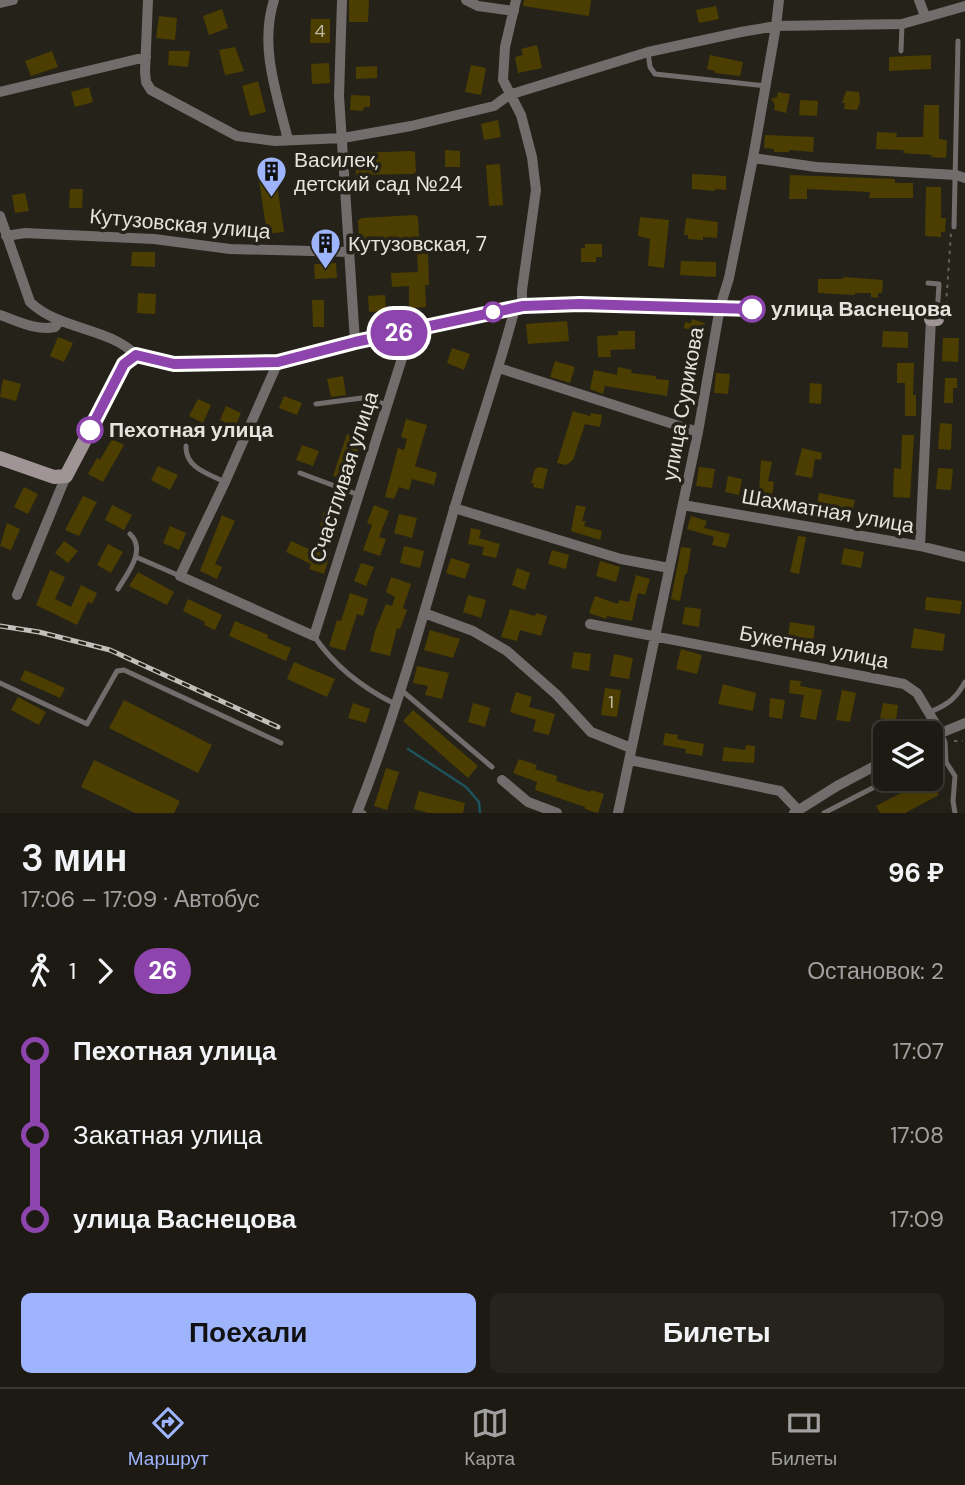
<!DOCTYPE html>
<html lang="ru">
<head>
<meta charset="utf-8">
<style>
	:root { --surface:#1c1a13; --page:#25231c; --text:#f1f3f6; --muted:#a0a1a0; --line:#3a3833; --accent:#9eb4fd }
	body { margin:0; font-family:"DM Sans",sans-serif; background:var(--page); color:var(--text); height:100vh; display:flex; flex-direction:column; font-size:26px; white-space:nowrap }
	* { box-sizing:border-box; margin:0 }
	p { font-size:23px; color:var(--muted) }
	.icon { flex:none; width:38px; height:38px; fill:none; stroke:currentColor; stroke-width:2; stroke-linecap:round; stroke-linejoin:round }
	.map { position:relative; height:813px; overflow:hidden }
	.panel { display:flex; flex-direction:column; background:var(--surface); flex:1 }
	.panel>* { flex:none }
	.badge { padding:0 14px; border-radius:23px; font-size:24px; line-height:46px }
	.buttons { position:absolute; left:873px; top:721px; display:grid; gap:14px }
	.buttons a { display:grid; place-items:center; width:70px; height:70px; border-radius:10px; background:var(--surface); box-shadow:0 7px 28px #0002,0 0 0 2px var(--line); font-size:35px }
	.map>.badge { position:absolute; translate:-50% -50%; box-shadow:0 0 0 4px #fff }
	.legs { display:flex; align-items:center; gap:10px; height:77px; padding:0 21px; font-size:23px }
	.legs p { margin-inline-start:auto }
	.summary { display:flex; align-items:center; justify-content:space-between; height:119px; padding:0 21px }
	h1 { font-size:38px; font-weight:600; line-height:52px }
	.action { display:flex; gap:14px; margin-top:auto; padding:14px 21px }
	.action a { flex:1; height:80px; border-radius:10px; background:var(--accent); color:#111; font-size:28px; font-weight:600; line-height:80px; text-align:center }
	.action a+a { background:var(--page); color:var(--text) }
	ul { padding:0 21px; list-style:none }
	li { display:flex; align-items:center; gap:24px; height:84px; font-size:26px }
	li i { display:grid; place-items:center; width:10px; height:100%; margin:0 9px; background:currentColor }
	li i::after { content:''; width:18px; height:18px; margin:-9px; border:5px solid; border-radius:50%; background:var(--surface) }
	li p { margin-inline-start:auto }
	li:first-child i { background:linear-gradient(#0000 50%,currentColor 0) }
	li:last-child i { background:linear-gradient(currentColor 50%,#0000 0) }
	.dock { display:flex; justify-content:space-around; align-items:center; height:98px; border-top:2px solid var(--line); background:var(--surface); font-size:19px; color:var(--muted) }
	.dock a { display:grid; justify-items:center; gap:4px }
	.dock .selected { color:var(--accent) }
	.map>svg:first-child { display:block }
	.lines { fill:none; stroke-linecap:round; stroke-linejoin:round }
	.stream { stroke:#1d535d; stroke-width:2.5 }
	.building { fill:#4c3e00 }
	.path { stroke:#626057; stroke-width:2; stroke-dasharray:3.5 5; stroke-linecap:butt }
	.lane { stroke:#726c6c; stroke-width:5 }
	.street { stroke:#726c6c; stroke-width:10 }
	.secondary { stroke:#9f9596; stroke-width:14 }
	.rail-casing { stroke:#c2c0ba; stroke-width:5 }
	.rail { stroke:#252219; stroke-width:2.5; stroke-dasharray:8; stroke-linecap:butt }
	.line-1-casing { stroke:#fff; stroke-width:16 }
	.line-1 { stroke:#8e44ad; stroke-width:10 }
	.stop-1-dot { fill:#fff; stroke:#8e44ad; stroke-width:3.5 }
	.labels { text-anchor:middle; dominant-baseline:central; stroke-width:7; stroke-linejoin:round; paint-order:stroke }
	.number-label { font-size:18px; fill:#bfbaa6 }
	.poi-label { font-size:21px; fill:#e5e3dd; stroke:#252219; text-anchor:start }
	.street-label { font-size:21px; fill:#e5e3dd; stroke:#252219 }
	.stop-label { font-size:21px; font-weight:bold; fill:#e5e3dd; stroke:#252219; text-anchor:start }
</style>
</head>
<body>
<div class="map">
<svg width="965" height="813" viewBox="0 0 965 813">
	<rect width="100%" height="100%" fill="#252219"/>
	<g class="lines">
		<!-- stream -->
		<path class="stream" d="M408,749L466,787L479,802L480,813"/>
	</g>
	<!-- building -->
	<path class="building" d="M349,0H369L368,22H349Z
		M524,0H591L589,16L523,6Z
		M716,6L719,19L699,23L696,10Z
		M222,9L228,28L209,35L203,16Z
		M159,16L177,18L175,40L156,38Z
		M311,19H330V43H310Z
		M537,45L542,68L518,73L515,57L523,55L521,49Z
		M235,47L244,71L225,75L219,50Z
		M52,51L58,67L31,76L25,61Z
		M169,51H190L188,67L168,65Z
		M710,55L743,62L740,76L715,73V71L707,69Z
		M931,55V69L889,71V57Z
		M329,63L330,83L312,84L311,64Z
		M471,65L486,68L481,95L465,92Z
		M377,66V78L356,79V67Z
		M258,81L266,112L250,116L242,86Z
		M89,87L93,102L75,107L71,92Z
		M846,91L859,92L860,103L857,110L844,109L845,103H842Z
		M778,92L790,94L786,113L774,110L775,105L771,99L777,97Z
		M351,95L370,96V107H364L363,111L350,110Z
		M800,100L818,101L817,116L799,115Z
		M924,105H939V139L947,140L946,158L931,157L932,155L903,153L904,150L876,149L877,132L897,133L896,137H923Z
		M498,120L501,137L484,140L481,124Z
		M765,135L814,137L813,152L789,150V152H774V149L764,148Z
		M445,150L460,151V167H445Z
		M411,151L415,152L416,172L413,174L356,175L355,155L358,153Z
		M274,164L284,232L267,234L257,167Z
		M500,164L503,205L489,206L486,165Z
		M692,174L726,176V190L715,189V191L692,189Z
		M790,175L895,179V183H913V198H869L870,192L807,189V199H789Z
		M926,187H941V218H946L945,232H941V237L925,236Z
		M70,189H83L82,208H69Z
		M25,193L29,211L15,213L12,195Z
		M415,215L418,217L419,237L416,239L359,240L358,220L362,218Z
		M160,217L170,218L169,221L187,222L186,232L159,229Z
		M640,217L669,220L664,268L648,266L650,239L638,236Z
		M686,218L718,222L717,238L703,237V240L688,239V235H684Z
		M585,244H602V257H596V262H581V248H585Z
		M132,252H155V267L131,266Z
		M428,253L429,285H425L426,307L409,308V286L392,287L391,273L418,272L417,254Z
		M681,261L716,262V277L680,275Z
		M336,263L337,278L315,279L314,264Z
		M844,277L883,280L882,293H878V298L871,297V293H855V295L818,293V279H843Z
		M138,293L156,294L155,314L137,313Z
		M385,295L386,311L369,312L368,296Z
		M312,300H324V327H313Z
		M692,319L705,323L701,338L688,335L690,330L684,328L685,322L691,323Z
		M567,321L569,341L528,344L526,324Z
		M618,331H635V349L610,350L611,357H598L597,336L618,335Z
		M883,331L908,332V348L882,347Z
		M58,337L73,343L64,362L50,356Z
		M943,338H959L958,362L942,361Z
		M452,348L470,354L464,370L447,363Z
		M555,361L575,367L570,383L550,377Z
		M897,363H914L913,395H916V416H905V383H897Z
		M618,367L632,370L631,373L656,376V379L669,380L667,396L605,386L603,394L590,389L594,370L617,375Z
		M716,373L730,374L728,394L714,393Z
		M343,376L346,395L331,397L327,379Z
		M945,378H957V388H953V403H944Z
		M3,379L21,384L16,401L0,397Z
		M810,383L822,384L821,404L809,403Z
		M284,396L302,403L297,415L279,408Z
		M198,399L211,405L203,423L189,416Z
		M226,406L241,413L235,427L220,420Z
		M573,411L590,416L591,413L602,415L600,427L585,424L573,460L566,465L557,463Z
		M406,419L427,425L415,466L437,473L434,485L412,479L409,490L399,487L394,499L385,497L398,448L404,450L407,439L401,437Z
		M940,423L952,424L951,450L938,449Z
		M347,434L361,438L349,481L333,476Z
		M902,435H914L910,498L893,497L894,468L901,469Z
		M112,439L124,445L103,482L88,474L97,458L100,460Z
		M302,445L319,451L313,466L296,460Z
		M802,448L822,453L821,460L815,459L812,478L795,475Z
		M761,460L772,462L768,481L774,482L772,496L759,494Z
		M158,466L178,475L170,490L151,480Z
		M539,467L548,469L543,489L533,487L534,483H531L535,469Z
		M699,467L715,469L712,488L696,486Z
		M938,468L953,469L951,490L936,489Z
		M728,476L742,479L739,495L725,492Z
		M24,487L38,494L28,514L14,507Z
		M819,493L855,500L852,514L817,506Z
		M83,496L97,502L79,536L65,530Z
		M112,505L132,515L124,530L105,520Z
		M374,505L389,511L379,537L386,539L380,556L363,550L372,525L367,523Z
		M576,505L586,507L582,521H586L584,526L602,531L600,540L571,531Z
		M324,511L340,514L336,531L320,527Z
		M399,514L417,518L412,538L394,533Z
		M222,515L235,521L215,564L222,567L217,579L200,571Z
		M691,516L707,521L704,528L730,534L726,548L712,545L714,537L687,529Z
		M7,523L20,529L11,550L0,546Z
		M170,526L186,533L179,550L163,543Z
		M471,528L481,530L479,538L500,544L496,558L482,555L484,547L468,544Z
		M798,536L806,537L799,574L790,572Z
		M64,541L78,551L68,563L55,553Z
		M291,541L315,552V549L330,554L324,574L309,569L311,564L286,552Z
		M108,544L123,552L111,573L97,565Z
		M404,546L424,551L420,568L400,563Z
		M681,547L691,548L687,574H685L680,601L671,599Z
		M844,548L864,552L861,568L841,564Z
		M552,550L569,555L566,569L548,564Z
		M451,558L470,564L465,579L446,573Z
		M600,561L620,567L616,582L596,576Z
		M361,563L374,567L366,586L354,581Z
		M517,568L530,573L525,590L512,585Z
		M50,570L65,577L55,599L71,607L81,585L97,593L92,604L88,602L77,625L36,605Z
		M138,572L174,592L167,605L129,586Z
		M636,575L650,579L645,595L638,593L632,621L607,616L606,619L589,613L595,596L618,604L619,600L629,602Z
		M391,577L411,584L403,608L407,610L400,629L397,628L390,656L370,651L375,631L386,604L392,606L395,597L386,592Z
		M350,593L368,599L363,616L357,614L345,651L329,646L337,620L341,621Z
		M468,595L486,600L481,618L463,612Z
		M926,597L962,601L960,614L925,610Z
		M188,599L222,615L215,630L204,625L205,622L183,611Z
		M685,607L701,609L699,627L682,624Z
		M510,609L535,616L536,613L547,616L541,636L520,630L517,641L501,637Z
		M235,621L268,635L267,638L291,648L286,661L229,636Z
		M790,622L815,626L812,648L787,644Z
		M914,628L945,634L943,651L911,648Z
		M430,630L460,639L453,658L424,650Z
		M681,649L702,655L697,674L676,669Z
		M574,652L591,654L589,671L571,668Z
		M614,654L633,658L629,679L610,676Z
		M294,662L335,679L327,697L287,679Z
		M417,666L449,673L442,699L425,695L428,686L413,683Z
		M25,670L65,688L60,698L20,680Z
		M790,680L801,681L800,686L822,690L816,720L800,717L804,695L789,693Z
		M723,684L756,693L753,711L718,704Z
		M605,688L621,690L617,717L601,715Z
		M842,690L856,693L850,722L836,720Z
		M516,692L532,697L529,707L555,714L549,735L533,731L536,720L510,712Z
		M18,697L46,712L39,725L11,710Z
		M770,698L785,700L782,719L769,717Z
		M124,700L212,745L198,773L109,728Z
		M353,703L370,709L366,723L348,718Z
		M473,703L490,708L485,727L468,722Z
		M883,703L898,705L896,721L880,718Z
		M413,710L478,766L468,778L403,721Z
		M665,733L678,735L677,739L704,744L702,756L685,753L686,749L663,745Z
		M746,745L755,746L754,763L722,761L724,747L745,750Z
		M519,759L537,765L535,769L557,776L556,781L590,792L591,790L604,794L598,813L585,809V807L535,790L537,782L513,773Z
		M94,760L180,801L174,813H135L81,787Z
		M386,768L399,772L387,810L374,806Z
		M928,779H930L939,795L905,813H880L876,806Z
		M419,791L465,803L463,813H428L414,809Z"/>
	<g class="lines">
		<!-- path -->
		<path class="path" d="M946,305L951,233
			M954,741H963"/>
		<!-- lane -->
		<path class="lane" d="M901,51L902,24
			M648,52L650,67L655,74L766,86
			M954,227L958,41
			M928,283L939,284L937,316
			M316,404L362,398L388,405
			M186,446C185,468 209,474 225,482
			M300,473L359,495
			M136,557L180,576
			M118,589C127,574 147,550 130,534
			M314,636C334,666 363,688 395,704
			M0,683L87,724L117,671L124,670L281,743
			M400,689L492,767
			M930,712C947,705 956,699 965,682
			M941,733L945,742L946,762L955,776L953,801L955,813
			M363,813H364
			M824,813L890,779"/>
		<!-- street -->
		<path class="street" d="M148,0L145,72L146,82L151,90L237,136L275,141L343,138L411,126L494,106L509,95L648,52L741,32L776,26L902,24L965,6
			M274,0C259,47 277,94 288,140
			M342,0L339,96L355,342
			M466,0L478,6L514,11
			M516,0L505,47L503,80L521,115L532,157L536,190L522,290V306
			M919,0L925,16
			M0,3L13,0
			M0,92L146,57
			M753,158L816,167L956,175L965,178
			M0,216L30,302C59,330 108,327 136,355
			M6,236L25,233L89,236L154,239L230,249L350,252
			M0,315C18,321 36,331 55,327L60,320
			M278,362L225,482L180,576L314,636L411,330
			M499,368L698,432
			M683,505L920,546L965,557
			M454,508L621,559L669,568
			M920,546L931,319
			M17,595L66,476
			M424,613L473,631L507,651L557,695L591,732L631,748
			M590,624L904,684L917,693L941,733
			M931,737L965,723
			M630,760L780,791L798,810
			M502,780L528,802L557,813
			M357,813C396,715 424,613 453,513C473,444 497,377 515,308
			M618,813L698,432L720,307L729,278L753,158L776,26L779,0
			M794,813L837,786L886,760"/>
		<!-- secondary -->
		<path class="secondary" d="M931,319H937
			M0,458L54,477L66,476L125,364L136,355L174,364L278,362L355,342"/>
		<defs>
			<path id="rail" d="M0,626L39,632L110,650L278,727"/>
		</defs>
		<!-- rail casing -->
		<use href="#rail" class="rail-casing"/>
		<!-- rail -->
		<use href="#rail" class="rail"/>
	</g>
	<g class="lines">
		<defs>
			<path id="line-1" d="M90,430L124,364L136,355L174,364L278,362L355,342L523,306L580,304L752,309"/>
		</defs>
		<!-- line-1 casing -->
		<use href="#line-1" class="line-1-casing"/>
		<!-- line-1 -->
		<use href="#line-1" class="line-1"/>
	</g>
	<!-- icons -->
	<defs>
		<symbol id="building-pin" viewBox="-11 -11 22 30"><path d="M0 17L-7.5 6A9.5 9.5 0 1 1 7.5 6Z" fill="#9eb4fd" stroke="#252219"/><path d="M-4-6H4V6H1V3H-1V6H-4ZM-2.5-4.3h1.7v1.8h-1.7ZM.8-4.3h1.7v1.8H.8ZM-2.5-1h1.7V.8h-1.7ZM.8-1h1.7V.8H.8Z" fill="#111"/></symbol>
	</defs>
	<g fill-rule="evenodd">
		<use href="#building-pin" x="254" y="154" width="35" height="47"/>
		<use href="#building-pin" x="308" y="226" width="35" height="47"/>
	</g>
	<!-- markers -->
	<g class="stop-1-dot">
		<circle cx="752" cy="309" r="12"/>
		<circle cx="493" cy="312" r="9"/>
		<circle cx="90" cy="430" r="12"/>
	</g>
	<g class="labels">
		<!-- number labels -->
		<g class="number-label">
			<text x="320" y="31">4</text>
			<text x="611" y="702">1</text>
		</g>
		<!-- poi labels -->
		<g class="poi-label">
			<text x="294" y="160">Василек,<tspan x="294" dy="24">детский сад №24</tspan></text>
			<text x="348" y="244">Кутузовская, 7</text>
		</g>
		<!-- street labels -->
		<g class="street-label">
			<text transform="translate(180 224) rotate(5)">Кутузовская улица</text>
			<text transform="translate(683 404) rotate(-80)">улица Сурикова</text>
			<text transform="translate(344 477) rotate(-72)">Счастливая улица</text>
			<text transform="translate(828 511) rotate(10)">Шахматная улица</text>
			<text transform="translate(814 647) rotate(11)">Букетная улица</text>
		</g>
		<!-- stop labels -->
		<g class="stop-label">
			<text x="771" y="309">улица Васнецова</text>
			<text x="109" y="430">Пехотная улица</text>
		</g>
	</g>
</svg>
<div class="buttons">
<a><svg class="icon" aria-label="layers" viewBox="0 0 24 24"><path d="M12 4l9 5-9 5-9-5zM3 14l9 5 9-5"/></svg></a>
</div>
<b class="badge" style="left:399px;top:333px;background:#8e44ad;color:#fff">26</b>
</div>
<section class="panel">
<div class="summary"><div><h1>3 мин</h1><p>17:06 – 17:09 · Автобус</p></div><b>96 ₽</b></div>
<div class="legs"><svg class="icon" aria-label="walk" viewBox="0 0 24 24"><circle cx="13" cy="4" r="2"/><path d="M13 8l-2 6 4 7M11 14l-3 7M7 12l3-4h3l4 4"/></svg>1<svg class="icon" aria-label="forward" viewBox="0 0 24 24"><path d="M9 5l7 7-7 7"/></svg><b class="badge" style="background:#8e44ad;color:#fff">26</b><p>Остановок: 2</p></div>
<ul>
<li><i style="color:#8e44ad"></i><b>Пехотная улица</b><p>17:07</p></li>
<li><i style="color:#8e44ad"></i><span>Закатная улица</span><p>17:08</p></li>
<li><i style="color:#8e44ad"></i><b>улица Васнецова</b><p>17:09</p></li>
</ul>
<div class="action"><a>Поехали</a><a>Билеты</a></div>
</section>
<nav class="dock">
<a class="selected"><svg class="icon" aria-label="directions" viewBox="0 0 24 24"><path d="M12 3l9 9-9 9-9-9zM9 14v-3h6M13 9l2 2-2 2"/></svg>Маршрут</a>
<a><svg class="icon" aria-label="map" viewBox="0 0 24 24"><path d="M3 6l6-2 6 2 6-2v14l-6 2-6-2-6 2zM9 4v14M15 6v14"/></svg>Карта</a>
<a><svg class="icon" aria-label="tickets" viewBox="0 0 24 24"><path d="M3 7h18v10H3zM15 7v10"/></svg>Билеты</a>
</nav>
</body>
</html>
